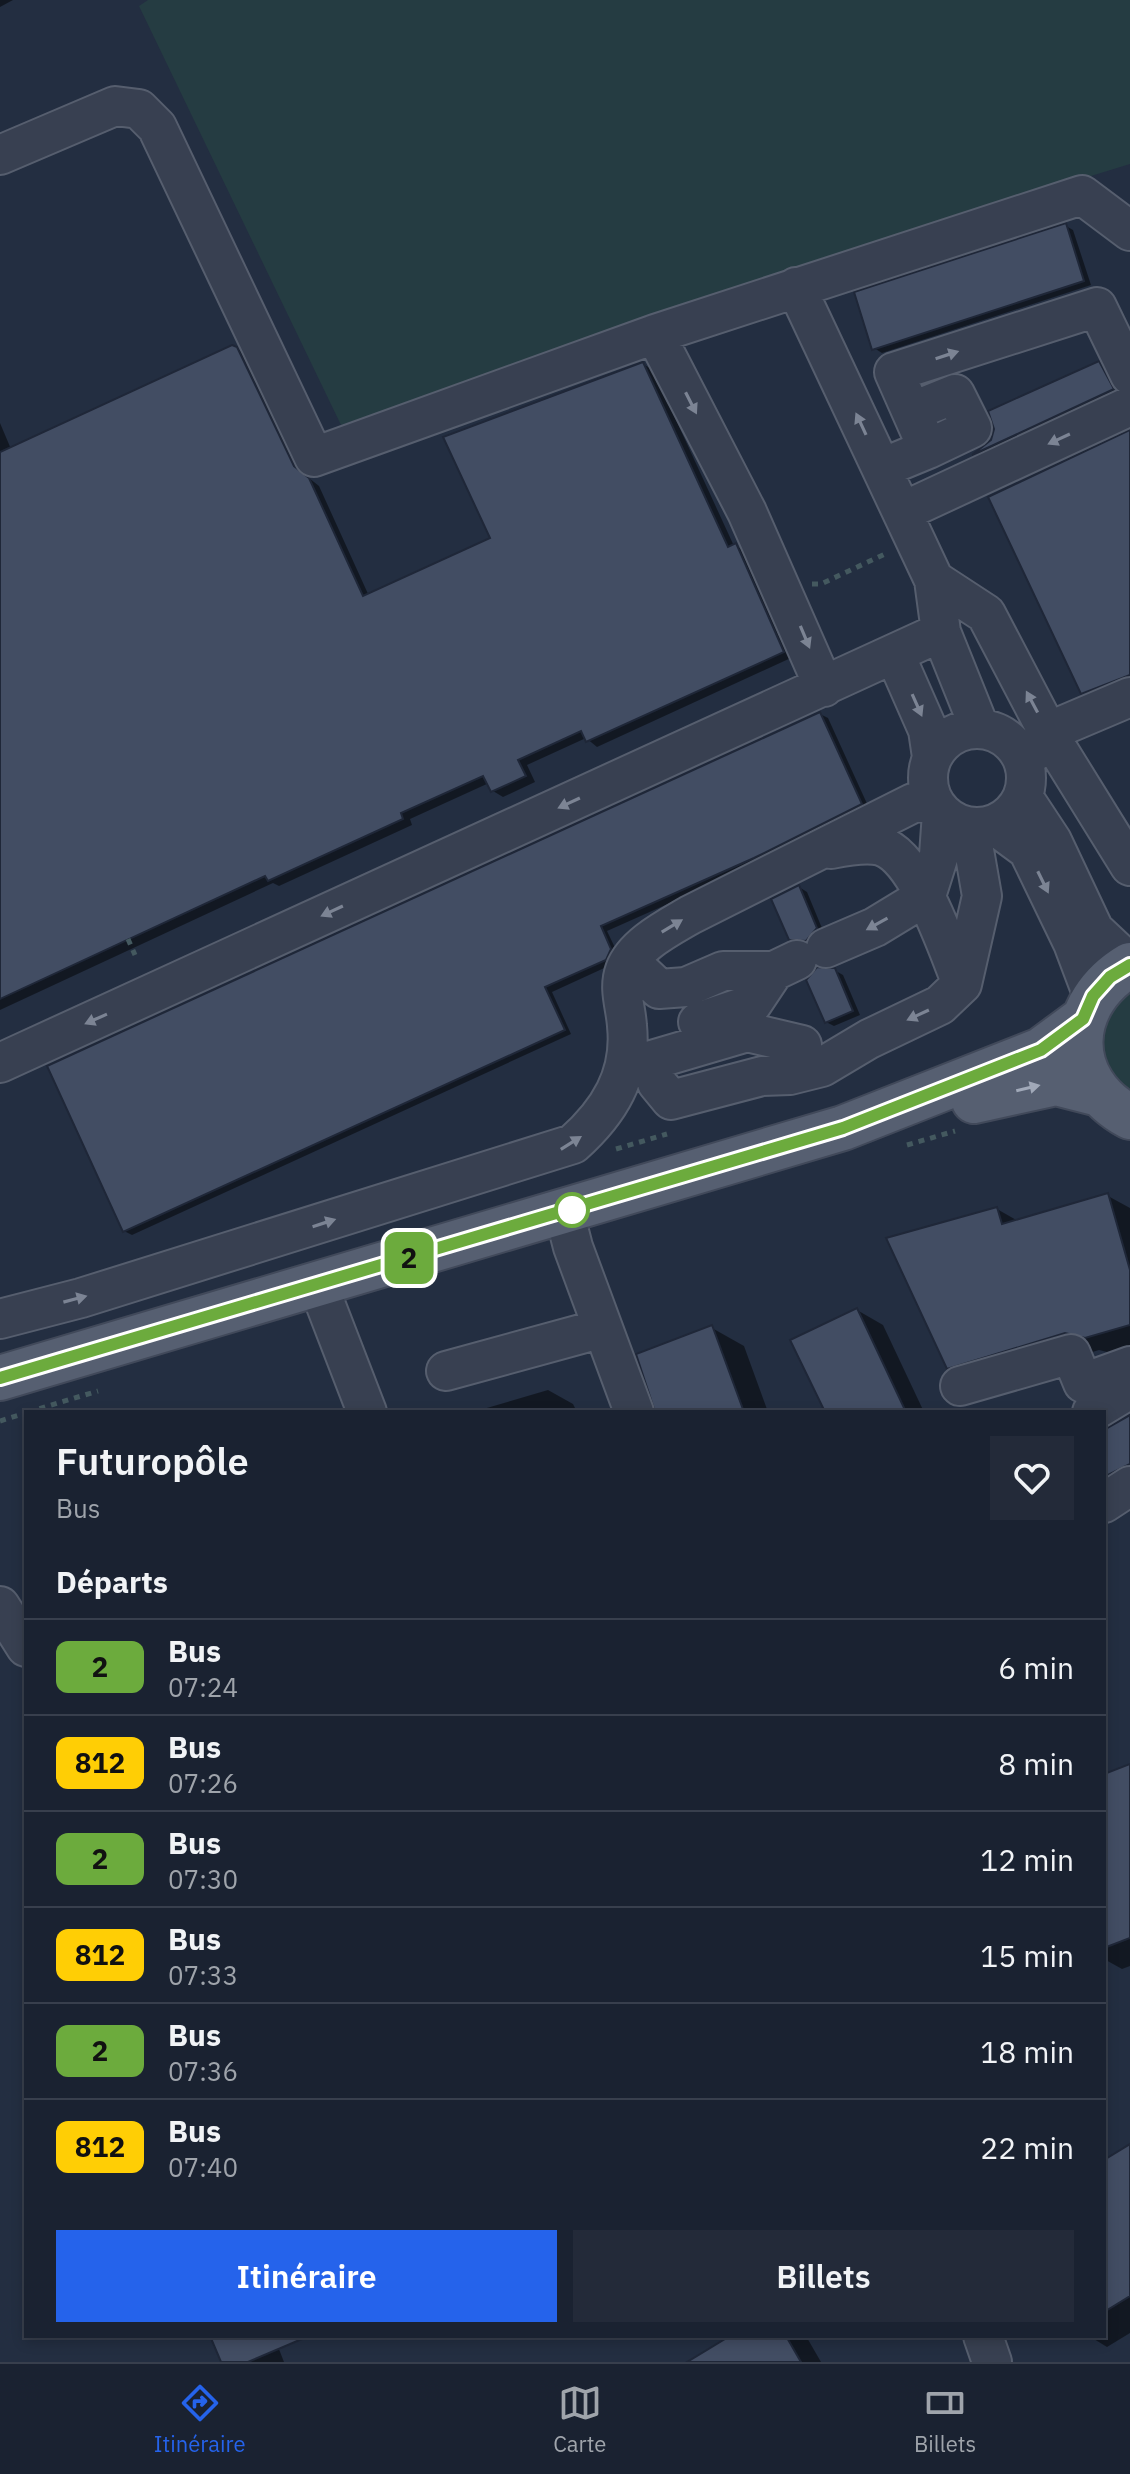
<!DOCTYPE html>
<html lang="fr">
<head>
<meta charset="utf-8">
<style>
	:root { --surface:#1a2231; --page:#232a39; --text:#f1f3f6; --muted:#9fa4ab; --line:#383f4d; --accent:#2563eb }
	body { margin:0; font-family:"IBM Plex Sans",sans-serif; background:var(--page); color:var(--text); height:100vh; display:flex; flex-direction:column; font-size:30px; white-space:nowrap }
	* { box-sizing:border-box; margin:0 }
	p { font-size:26px; color:var(--muted) }
	.icon { flex:none; width:44px; height:44px; fill:none; stroke:currentColor; stroke-width:2; stroke-linecap:round; stroke-linejoin:round }
	.map { position:relative; flex:1; overflow:hidden }
	.drawer { position:absolute; left:24px; top:1410px; width:1082px; height:928px; display:flex; flex-direction:column; background:var(--surface); border-radius:0px; box-shadow:0 4px 12px #0003,0 0 0 2px var(--line) }
	.drawer>* { flex:none }
	.badge { padding:0 16px; border-radius:12px; font-size:28px; line-height:52px }
	.map>.badge { position:absolute; translate:-50% -50%; box-shadow:0 0 0 4px #fff }
	h2 { padding:0 32px; font-size:30px; line-height:72px }
	.round { display:grid; place-items:center; flex:none; width:84px; height:84px; border-radius:0px; background:var(--page) }
	.head { display:flex; align-items:center; justify-content:space-between; height:136px; padding:0 32px }
	h1 { font-size:38px; font-weight:600; line-height:60px }
	.button { display:flex; gap:16px; margin-top:auto; padding:16px 32px }
	.button a { flex:1; height:92px; border-radius:0px; background:var(--accent); color:#fff; font-size:32px; font-weight:600; line-height:92px; text-align:center }
	.button a+a { background:var(--page); color:var(--text) }
	ul { padding:0; list-style:none }
	li { display:flex; align-items:center; gap:24px; height:96px; padding:0 32px; border-top:2px solid var(--line) }
	li div { flex:1 }
	li b { display:block; font-size:30px }
	li em { font-style:normal }
	li .badge { min-width:88px; font-weight:700; text-align:center }
	.menu { display:flex; justify-content:space-around; align-items:center; height:112px; border-top:2px solid var(--line); background:var(--surface); font-size:22px; color:var(--muted) }
	.menu a { display:grid; justify-items:center; gap:4px }
	.menu .on { color:var(--accent) }
	.map>svg:first-child { display:block }
	.green { fill:#253c42 }
	.shadow { fill:#0007 }
	.building { fill:#424d63; stroke:#1f2738; stroke-width:2 }
	.lines { fill:none; stroke-linecap:round; stroke-linejoin:round }
	.minor-casing { stroke:#565e6e; stroke-width:42 }
	.major-casing { stroke:#41495a; stroke-width:48 }
	.path { stroke:#44595f; stroke-width:5; stroke-dasharray:6 6; stroke-linecap:butt }
	.minor { stroke:#384051; stroke-width:38 }
	.major { stroke:#565f71; stroke-width:44 }
	.oneway { fill:#7c8494 }
	.oneway2 { fill:#a1a9b9 }
	.line-casing { stroke:#fff; stroke-width:18 }
	.line { stroke:#6cab3d; stroke-width:12 }
	.stop-dot { fill:#fff; stroke:#6cab3d; stroke-width:4 }
</style>
</head>
<body>
<div class="map">
<svg width="1130" height="2362" viewBox="0 0 1130 2362">
	<rect width="100%" height="100%" fill="#232e41"/>
	<!-- green -->
	<path class="green" d="M148,0H1130V164L813,261L630,328L341,425L139,6Z
		M1130,986V1098L1101,1063L1105,1013Z"/>
	<!-- shadow -->
	<path class="shadow" d="M0,0H13L0,7Z
		M1066,226L1073,230L1091,285L882,353L874,348Z
		M237,349L248,355L304,474L319,486L369,596L493,539L643,364L653,370L734,546L747,551L793,657L597,747L586,738L527,765L535,782L503,797L493,791L489,783L410,819L412,825L279,886L273,883L0,1010V423L11,449Z
		M1099,363L1107,368L1121,394L982,458L976,455Z
		M1130,430V698L1108,707L1083,692L991,498Z
		M820,714L828,718L869,808L762,862L607,931L618,954L613,964L552,992L571,1034L132,1235L124,1231Z
		M799,887L807,892L824,933L814,944L799,943L790,938Z
		M834,970L843,975L860,1015L834,1026L826,1022Z
		M1108,1196L1130,1208V1352L1119,1355L1099,1350L981,1386L949,1367L997,1209L1018,1221Z
		M857,1310L883,1325L924,1412H827Z
		M712,1328L744,1346L768,1412H660Z
		M548,1390L573,1404L577,1412H473Z
		M1130,1417V1470L1104,1486V1433Z
		M1130,1770V1966L1122,1969L1104,1959V1776Z
		M1130,2147V2333L1107,2347L1089,2336H1104V2162Z
		M212,2336H296L277,2344L284,2362H223Z
		M734,2336H806L821,2362H691Z"/>
	<!-- building -->
	<path class="building" d="M1066,223L1084,281L872,350L854,292Z
		M232,345L237,347L294,466L309,478L363,596L490,538L443,437L643,362L728,547L736,543L784,652L586,742L581,731L518,760L526,776L491,792L483,776L401,813L403,819L268,881L265,876L0,999V452Z
		M1099,361L1114,389L972,455L991,440L994,429L988,411Z
		M1130,430V675L1081,694L988,497Z
		M820,712L862,804L754,858L601,926L611,949L606,960L545,987L565,1030L123,1232L47,1066Z
		M799,885L817,928L806,941L789,940L771,899Z
		M817,967L835,968L853,1011L825,1023L806,980Z
		M1108,1193L1130,1270V1325L1085,1338L1065,1333L947,1369L886,1238L997,1207L1002,1224Z
		M857,1308L906,1412H825L790,1340Z
		M712,1325L744,1412H655L636,1354Z
		M1130,1415V1464L1104,1477V1430Z
		M1130,1764V1938L1104,1948V1774Z
		M1130,2144V2296L1104,2312V2160Z
		M210,2336H309L248,2362H221Z
		M730,2336H786L801,2362H687Z"/>
	<g class="lines">
		<defs>
			<path id="minor" d="M0,155L115,106L139,109L157,127L314,457L655,334L1082,195L1130,231
				M796,287L934,580L941,632L980,729
				M655,334L747,512L824,687
				M913,411L955,394L972,428L928,449
				M882,468L928,449L894,372L1097,307L1130,375
				M902,512L1130,406
				M934,580L986,614L1052,740L1023,759
				M895,655L928,730L932,757
				M1130,697L1064,725L1052,740L1130,866
				M928 778a49 49 0 1 1 98 0a49 49 0 1 1-98 0Z
				M1023,797L1052,841L1094,930L1130,964
				M994,825L1028,850L1073,943L1093,996
				M831,849C846,846 866,842 881,846C918,857 948,950 962,984
				M826,948L875,927L926,896L939,855L942,813
				M633,957L641,972L659,989L686,987L723,971H774L797,960
				M698,1022L752,1004L774,971
				M627,1057L642,1063L747,1032L802,1045
				M0,1063L941,632
				M657,1083L671,1100L762,1076L790,1075L822,1067L869,1039L940,1005L962,984L982,896L970,827
				M564,1212L573,1247L634,1412
				M318,1285L367,1412
				M0,1319L81,1298L573,1144C609,1112 632,1075 627,1026C626,1007 618,989 625,970C634,945 668,928 690,915L913,803L933,801
				M446,1371L603,1328
				M960,1386L1071,1354L1083,1383L1130,1366
				M1092,1412L1130,1389
				M1104,1503L1130,1486
				M0,1606L26,1647
				M983,2336L992,2362"/>
			<path id="major" d="M1130,965C1066,1003 1062,1080 1130,1117
				M974,1101L1056,1083L1099,1094
				M0,1378L843,1128L1041,1050L1083,1019"/>
		</defs>
		<!-- minor casing -->
		<use href="#minor" class="minor-casing"/>
		<!-- major casing -->
		<use href="#major" class="major-casing"/>
		<!-- path -->
		<path class="path" d="M812,584H821L887,553
			M128,939L135,955
			M907,1145L955,1131
			M616,1149L667,1134
			M28,1412L98,1391
			M0,1421L26,1413"/>
		<!-- minor -->
		<use href="#minor" class="minor"/>
		<!-- major -->
		<use href="#major" class="major"/>
	</g>
	<!-- one-way arrows -->
	<defs><path id="oneway-solid" d="M-6-.8H1V-3.2L6.5 0L1 3.2V.8H-6Z" transform="scale(2)"/></defs>
	<g class="oneway">
		<use href="#oneway-solid" transform="translate(947 355) rotate(-18)"/>
		<use href="#oneway-solid" transform="translate(691 403) rotate(63)"/>
		<use href="#oneway-solid" transform="translate(861 424) rotate(-115)"/>
		<use href="#oneway-solid" transform="translate(1059 439) rotate(155)"/>
		<use href="#oneway-solid" transform="translate(805 637) rotate(67)"/>
		<use href="#oneway-solid" transform="translate(1032 702) rotate(-118)"/>
		<use href="#oneway-solid" transform="translate(917 705) rotate(66)"/>
		<use href="#oneway-solid" transform="translate(569 803) rotate(155)"/>
		<use href="#oneway-solid" transform="translate(1043 882) rotate(64)"/>
		<use href="#oneway-solid" transform="translate(332 911) rotate(155)"/>
		<use href="#oneway-solid" transform="translate(877 924) rotate(151)"/>
		<use href="#oneway-solid" transform="translate(672 926) rotate(-31)"/>
		<use href="#oneway-solid" transform="translate(918 1015) rotate(155)"/>
		<use href="#oneway-solid" transform="translate(96 1019) rotate(156)"/>
		<use href="#oneway-solid" transform="translate(571 1143) rotate(-32)"/>
		<use href="#oneway-solid" transform="translate(324 1223) rotate(-18)"/>
		<use href="#oneway-solid" transform="translate(75 1299) rotate(-15)"/>
	</g>
	<use class="oneway2" href="#oneway-solid" transform="translate(1028 1088) rotate(-13)"/>
	<g class="lines">
		<defs>
			<path id="line" d="M0,1378L843,1128L1041,1050L1083,1019L1093,996L1110,977L1130,965"/>
		</defs>
		<!-- line casing -->
		<use href="#line" class="line-casing"/>
		<!-- line -->
		<use href="#line" class="line"/>
	</g>
	<!-- markers -->
	<circle class="stop-dot" cx="572" cy="1210" r="16"/>
</svg>
<b class="badge" style="left:409px;top:1258px;background:#6cab3d;color:#111">2</b>
<section class="drawer">
<div class="head"><div><h1>Futuropôle</h1><p>Bus</p></div><a class="round"><svg class="icon" aria-label="heart" viewBox="0 0 24 24"><path d="M12 20l-8-8c-3-5 5-10 8-4 3-6 11-1 8 4z"/></svg></a></div>
<h2>Départs</h2>
<ul>
<li><span class="badge" style="background:#6cab3d;color:#111">2</span><div><b>Bus</b><p>07:24</p></div><em>6 min</em></li>
<li><span class="badge" style="background:#ffce05;color:#111">812</span><div><b>Bus</b><p>07:26</p></div><em>8 min</em></li>
<li><span class="badge" style="background:#6cab3d;color:#111">2</span><div><b>Bus</b><p>07:30</p></div><em>12 min</em></li>
<li><span class="badge" style="background:#ffce05;color:#111">812</span><div><b>Bus</b><p>07:33</p></div><em>15 min</em></li>
<li><span class="badge" style="background:#6cab3d;color:#111">2</span><div><b>Bus</b><p>07:36</p></div><em>18 min</em></li>
<li><span class="badge" style="background:#ffce05;color:#111">812</span><div><b>Bus</b><p>07:40</p></div><em>22 min</em></li>
</ul>
<div class="button"><a>Itinéraire</a><a>Billets</a></div>
</section>
</div>
<nav class="menu">
<a class="on"><svg class="icon" aria-label="directions" viewBox="0 0 24 24"><path d="M12 3l9 9-9 9-9-9zM9 14v-3h6M13 9l2 2-2 2"/></svg>Itinéraire</a>
<a><svg class="icon" aria-label="map" viewBox="0 0 24 24"><path d="M3 6l6-2 6 2 6-2v14l-6 2-6-2-6 2zM9 4v14M15 6v14"/></svg>Carte</a>
<a><svg class="icon" aria-label="tickets" viewBox="0 0 24 24"><path d="M3 7h18v10H3zM15 7v10"/></svg>Billets</a>
</nav>
</body>
</html>
